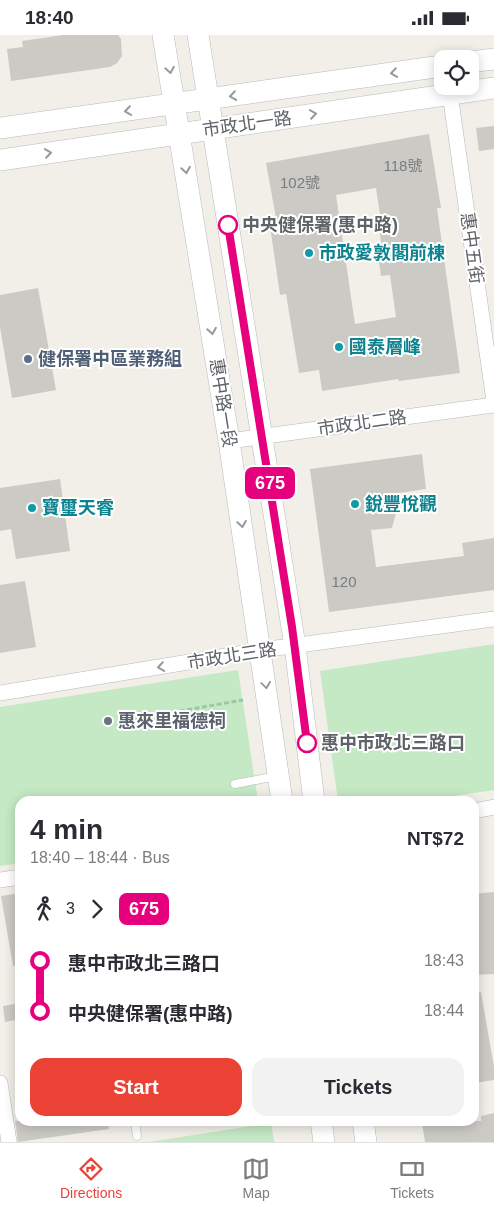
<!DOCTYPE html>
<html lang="en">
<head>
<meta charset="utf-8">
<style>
	:root { --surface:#fff; --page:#f2f2f3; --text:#2b2b33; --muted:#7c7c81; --line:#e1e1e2; --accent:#ea4335 }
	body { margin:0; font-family:Arial,"Noto Sans TC",sans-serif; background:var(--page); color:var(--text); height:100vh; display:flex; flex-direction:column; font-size:19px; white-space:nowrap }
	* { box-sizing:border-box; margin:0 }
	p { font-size:16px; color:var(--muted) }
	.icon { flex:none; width:28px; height:28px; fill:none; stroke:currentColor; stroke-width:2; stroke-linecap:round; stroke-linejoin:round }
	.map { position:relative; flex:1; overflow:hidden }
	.panel { position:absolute; left:15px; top:761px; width:464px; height:330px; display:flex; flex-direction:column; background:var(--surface); border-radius:15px; box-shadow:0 2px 12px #0003 }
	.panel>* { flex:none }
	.badge { padding:0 10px; border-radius:8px; font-size:18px; line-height:32px }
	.buttons { position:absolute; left:434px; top:15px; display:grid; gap:10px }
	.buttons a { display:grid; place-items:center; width:45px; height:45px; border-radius:10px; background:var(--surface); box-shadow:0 2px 12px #0003; font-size:25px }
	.map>.badge { position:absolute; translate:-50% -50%; box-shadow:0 0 0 2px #fff }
	.legs { display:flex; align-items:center; gap:8px; height:55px; padding:0 15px; font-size:16px }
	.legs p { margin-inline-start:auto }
	.summary { display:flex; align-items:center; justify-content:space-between; height:85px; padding:0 15px }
	h1 { font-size:28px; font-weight:800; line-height:38px }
	.primary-button { display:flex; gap:10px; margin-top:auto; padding:10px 15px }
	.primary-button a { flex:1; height:58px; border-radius:15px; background:var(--accent); color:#fff; font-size:20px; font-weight:800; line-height:58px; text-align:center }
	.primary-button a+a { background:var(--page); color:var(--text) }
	ul { padding:0 15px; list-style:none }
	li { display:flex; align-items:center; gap:18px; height:50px; font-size:19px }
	li i { display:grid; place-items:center; width:8px; height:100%; margin:0 6px; background:currentColor }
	li i::after { content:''; width:12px; height:12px; margin:-6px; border:4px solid; border-radius:50%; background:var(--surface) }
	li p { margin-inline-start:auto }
	li:first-child i { background:linear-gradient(#0000 50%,currentColor 0) }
	li:last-child i { background:linear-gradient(currentColor 50%,#0000 0) }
	.status { display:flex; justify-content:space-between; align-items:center; height:35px; padding:0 25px; background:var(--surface); direction:ltr }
	.status svg { height:14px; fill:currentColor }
	.tab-bar { display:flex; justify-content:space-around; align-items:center; height:70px; border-top:1px solid var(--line); background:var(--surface); font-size:14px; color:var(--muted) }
	.tab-bar a { display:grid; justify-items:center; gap:2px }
	.tab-bar .active { color:var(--accent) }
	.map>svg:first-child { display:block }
	.green { fill:#c5e8c5 }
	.building { fill:#cccac5; fill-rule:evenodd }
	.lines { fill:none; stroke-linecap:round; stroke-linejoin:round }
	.lane-casing { stroke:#b5b8bc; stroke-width:9 }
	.street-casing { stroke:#b5b8bc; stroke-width:16 }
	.secondary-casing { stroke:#b6babf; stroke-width:22 }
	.path { stroke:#9cc7a9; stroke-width:3; stroke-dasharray:5 2.5; stroke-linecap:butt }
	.lane { stroke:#fff; stroke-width:8 }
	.street { stroke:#fff; stroke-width:15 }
	.secondary { stroke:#fff; stroke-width:21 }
	.oneway { stroke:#979a9d }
	.line-1-casing { stroke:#fff; stroke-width:11 }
	.line-1 { stroke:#e6007e; stroke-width:8 }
	.stop-1-dot { fill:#fff; stroke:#e6007e; stroke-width:2.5 }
	.culture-dot { fill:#0f9aa8; stroke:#fff; stroke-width:2 }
	.service-dot { fill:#5c6f8a; stroke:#fff; stroke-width:2 }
	.worship-dot { fill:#6b7280; stroke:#fff; stroke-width:2 }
	.labels { text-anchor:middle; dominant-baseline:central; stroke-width:4; stroke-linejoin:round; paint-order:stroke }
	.number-label { font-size:15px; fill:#7a7d7f }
	.street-label { font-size:18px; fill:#5f6368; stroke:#fff }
	.stop-label { font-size:18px; font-weight:bold; fill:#5f6368; stroke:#fff; text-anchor:start }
	.culture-label { font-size:18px; font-weight:bold; fill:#0d838f; stroke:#fff; text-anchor:start }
	.service-label { font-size:18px; font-weight:bold; fill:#4e5e75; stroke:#fff; text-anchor:start }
	.worship-label { font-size:18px; font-weight:bold; fill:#5b616d; stroke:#fff; text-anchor:start }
</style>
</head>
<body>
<div class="status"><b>18:40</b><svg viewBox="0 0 49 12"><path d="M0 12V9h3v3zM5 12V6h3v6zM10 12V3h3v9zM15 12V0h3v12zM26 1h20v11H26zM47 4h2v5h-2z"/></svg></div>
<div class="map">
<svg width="494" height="1107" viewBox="0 0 494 1107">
	<rect width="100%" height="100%" fill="#f1efe8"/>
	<!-- green -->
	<path class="green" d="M494,609V755L420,766H338L320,636Z
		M238,635L258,766H20V828L0,831V672Z
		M271,1088L274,1107H149Z"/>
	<!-- building -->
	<path class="building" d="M63,0H118L121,4L122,21L117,28L110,32L11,46L7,14L23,12L22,6Z
		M494,91V114L479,116L476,93Z
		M429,99L441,173H437L460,338L399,346L398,344L322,356L319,335L299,338L286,259L280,260L269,184L276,183L266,128ZM376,153L382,193L379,194L384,226L379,227L381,241L390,240L396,282L355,289L336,160Z
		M38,253L56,355L12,363L0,292V260Z
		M422,419L426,454L392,459L397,474L392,493L371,495L376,532L464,521L462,508L494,503V555L329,577L310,434Z
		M60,444L70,516L16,524L11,494L0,496V453Z
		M25,546L36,612L0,618V550Z
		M494,857V939L474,940V859Z
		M20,858V930L13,931L1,861Z
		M481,957L494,1032V1045L474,1048V958Z
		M20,968V984L5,987L3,971Z
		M494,1078V1107H425L422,1088L481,1086V1081Z
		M15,1086H108L109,1094L18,1107Z"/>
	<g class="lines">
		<defs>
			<path id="lane" d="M235,749L277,741
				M135,1086L137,1101"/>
			<path id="street" d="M450,59L494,366
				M229,406L494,370
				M0,658L261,615L494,584
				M474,776L494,772
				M0,845L20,842
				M0,1048L9,1107"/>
			<path id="secondary" d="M163,0L229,406L282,766
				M198,0L295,611L314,766
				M470,27L494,24
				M0,93L442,31
				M0,125L494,53
				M321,1086L324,1107
				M363,1086L366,1107"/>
		</defs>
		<!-- lane casing -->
		<use href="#lane" class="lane-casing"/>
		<!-- street casing -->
		<use href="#street" class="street-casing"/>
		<!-- secondary casing -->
		<use href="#secondary" class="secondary-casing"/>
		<!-- path -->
		<path class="path" d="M128,685L243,665"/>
		<!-- lane -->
		<use href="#lane" class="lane"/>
		<!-- street -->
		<use href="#street" class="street"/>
		<!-- secondary -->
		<use href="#secondary" class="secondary"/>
	</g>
	<!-- one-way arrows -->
	<defs><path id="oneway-chevron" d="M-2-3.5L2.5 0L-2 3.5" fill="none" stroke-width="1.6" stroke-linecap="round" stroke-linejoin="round" transform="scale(1.25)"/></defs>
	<g class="oneway">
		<use href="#oneway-chevron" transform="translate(170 35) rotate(80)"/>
		<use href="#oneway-chevron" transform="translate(394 38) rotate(172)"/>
		<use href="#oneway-chevron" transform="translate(233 61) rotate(172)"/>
		<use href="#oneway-chevron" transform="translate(128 76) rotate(172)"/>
		<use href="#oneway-chevron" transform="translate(313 79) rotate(-8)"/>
		<use href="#oneway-chevron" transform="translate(48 118) rotate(-8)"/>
		<use href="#oneway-chevron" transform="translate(186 135) rotate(81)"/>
		<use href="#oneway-chevron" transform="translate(212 296) rotate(81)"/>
		<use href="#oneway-chevron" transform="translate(242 489) rotate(81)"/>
		<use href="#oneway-chevron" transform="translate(161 632) rotate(171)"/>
		<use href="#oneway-chevron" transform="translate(266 650) rotate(82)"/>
	</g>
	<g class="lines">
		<defs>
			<path id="line-1" d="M228,190L292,592L307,708"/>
		</defs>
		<!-- line-1 casing -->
		<use href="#line-1" class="line-1-casing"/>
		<!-- line-1 -->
		<use href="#line-1" class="line-1"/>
	</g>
	<!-- markers -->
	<g class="stop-1-dot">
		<circle cx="228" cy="190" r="9"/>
		<circle cx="307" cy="708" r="9"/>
	</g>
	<g class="culture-dot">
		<circle cx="309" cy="218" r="5"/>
		<circle cx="339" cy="312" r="5"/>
		<circle cx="355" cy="469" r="5"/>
		<circle cx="32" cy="473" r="5"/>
	</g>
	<circle class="service-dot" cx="28" cy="324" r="5"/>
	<circle class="worship-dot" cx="108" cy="686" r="5"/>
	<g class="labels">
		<!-- number labels -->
		<g class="number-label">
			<text x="403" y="130">118號</text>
			<text x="300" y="147">102號</text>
			<text x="344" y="546">120</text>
		</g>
		<!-- street labels -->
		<g class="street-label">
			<text transform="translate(247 89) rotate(-8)">市政北一路</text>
			<text transform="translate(472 213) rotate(82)">惠中五街</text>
			<text transform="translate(223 368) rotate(81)">惠中路一段</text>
			<text transform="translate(362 388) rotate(-8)">市政北二路</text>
			<text transform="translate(232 621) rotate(-9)">市政北三路</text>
		</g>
		<!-- stop labels -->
		<g class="stop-label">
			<text x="242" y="190">中央健保署(惠中路)</text>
			<text x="321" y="708">惠中市政北三路口</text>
		</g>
		<!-- culture labels -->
		<g class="culture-label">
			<text x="319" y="218">市政愛敦閣前棟</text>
			<text x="349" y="312">國泰層峰</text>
			<text x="365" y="469">銳豐悅觀</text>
			<text x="42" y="473">寶璽天睿</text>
		</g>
		<!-- service labels -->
		<g class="service-label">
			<text x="38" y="324">健保署中區業務組</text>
		</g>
		<!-- worship labels -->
		<g class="worship-label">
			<text x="118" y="686">惠來里福德祠</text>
		</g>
	</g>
</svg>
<div class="buttons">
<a><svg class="icon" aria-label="locate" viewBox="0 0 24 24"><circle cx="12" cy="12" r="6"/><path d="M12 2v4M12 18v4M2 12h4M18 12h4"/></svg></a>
</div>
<b class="badge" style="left:270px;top:448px;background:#e6007e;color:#fff">675</b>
<section class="panel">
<div class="summary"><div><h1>4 min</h1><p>18:40 – 18:44 · Bus</p></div><b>NT$72</b></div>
<div class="legs"><svg class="icon" aria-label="walk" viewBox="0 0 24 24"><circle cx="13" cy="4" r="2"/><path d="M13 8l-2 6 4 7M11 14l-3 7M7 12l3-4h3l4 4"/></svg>3<svg class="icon" aria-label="forward" viewBox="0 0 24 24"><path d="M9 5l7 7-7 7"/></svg><b class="badge" style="background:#e6007e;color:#fff">675</b></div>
<ul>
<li><i style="color:#e6007e"></i><b>惠中市政北三路口</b><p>18:43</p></li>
<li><i style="color:#e6007e"></i><b>中央健保署(惠中路)</b><p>18:44</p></li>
</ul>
<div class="primary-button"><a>Start</a><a>Tickets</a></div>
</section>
</div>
<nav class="tab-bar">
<a class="active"><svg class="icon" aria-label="directions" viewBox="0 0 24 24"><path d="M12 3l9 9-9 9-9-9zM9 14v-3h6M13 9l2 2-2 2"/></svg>Directions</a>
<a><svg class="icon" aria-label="map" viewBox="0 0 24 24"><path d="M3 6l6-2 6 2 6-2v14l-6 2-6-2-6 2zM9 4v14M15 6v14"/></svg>Map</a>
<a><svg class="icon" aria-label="tickets" viewBox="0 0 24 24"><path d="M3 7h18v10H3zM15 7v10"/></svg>Tickets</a>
</nav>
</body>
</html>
